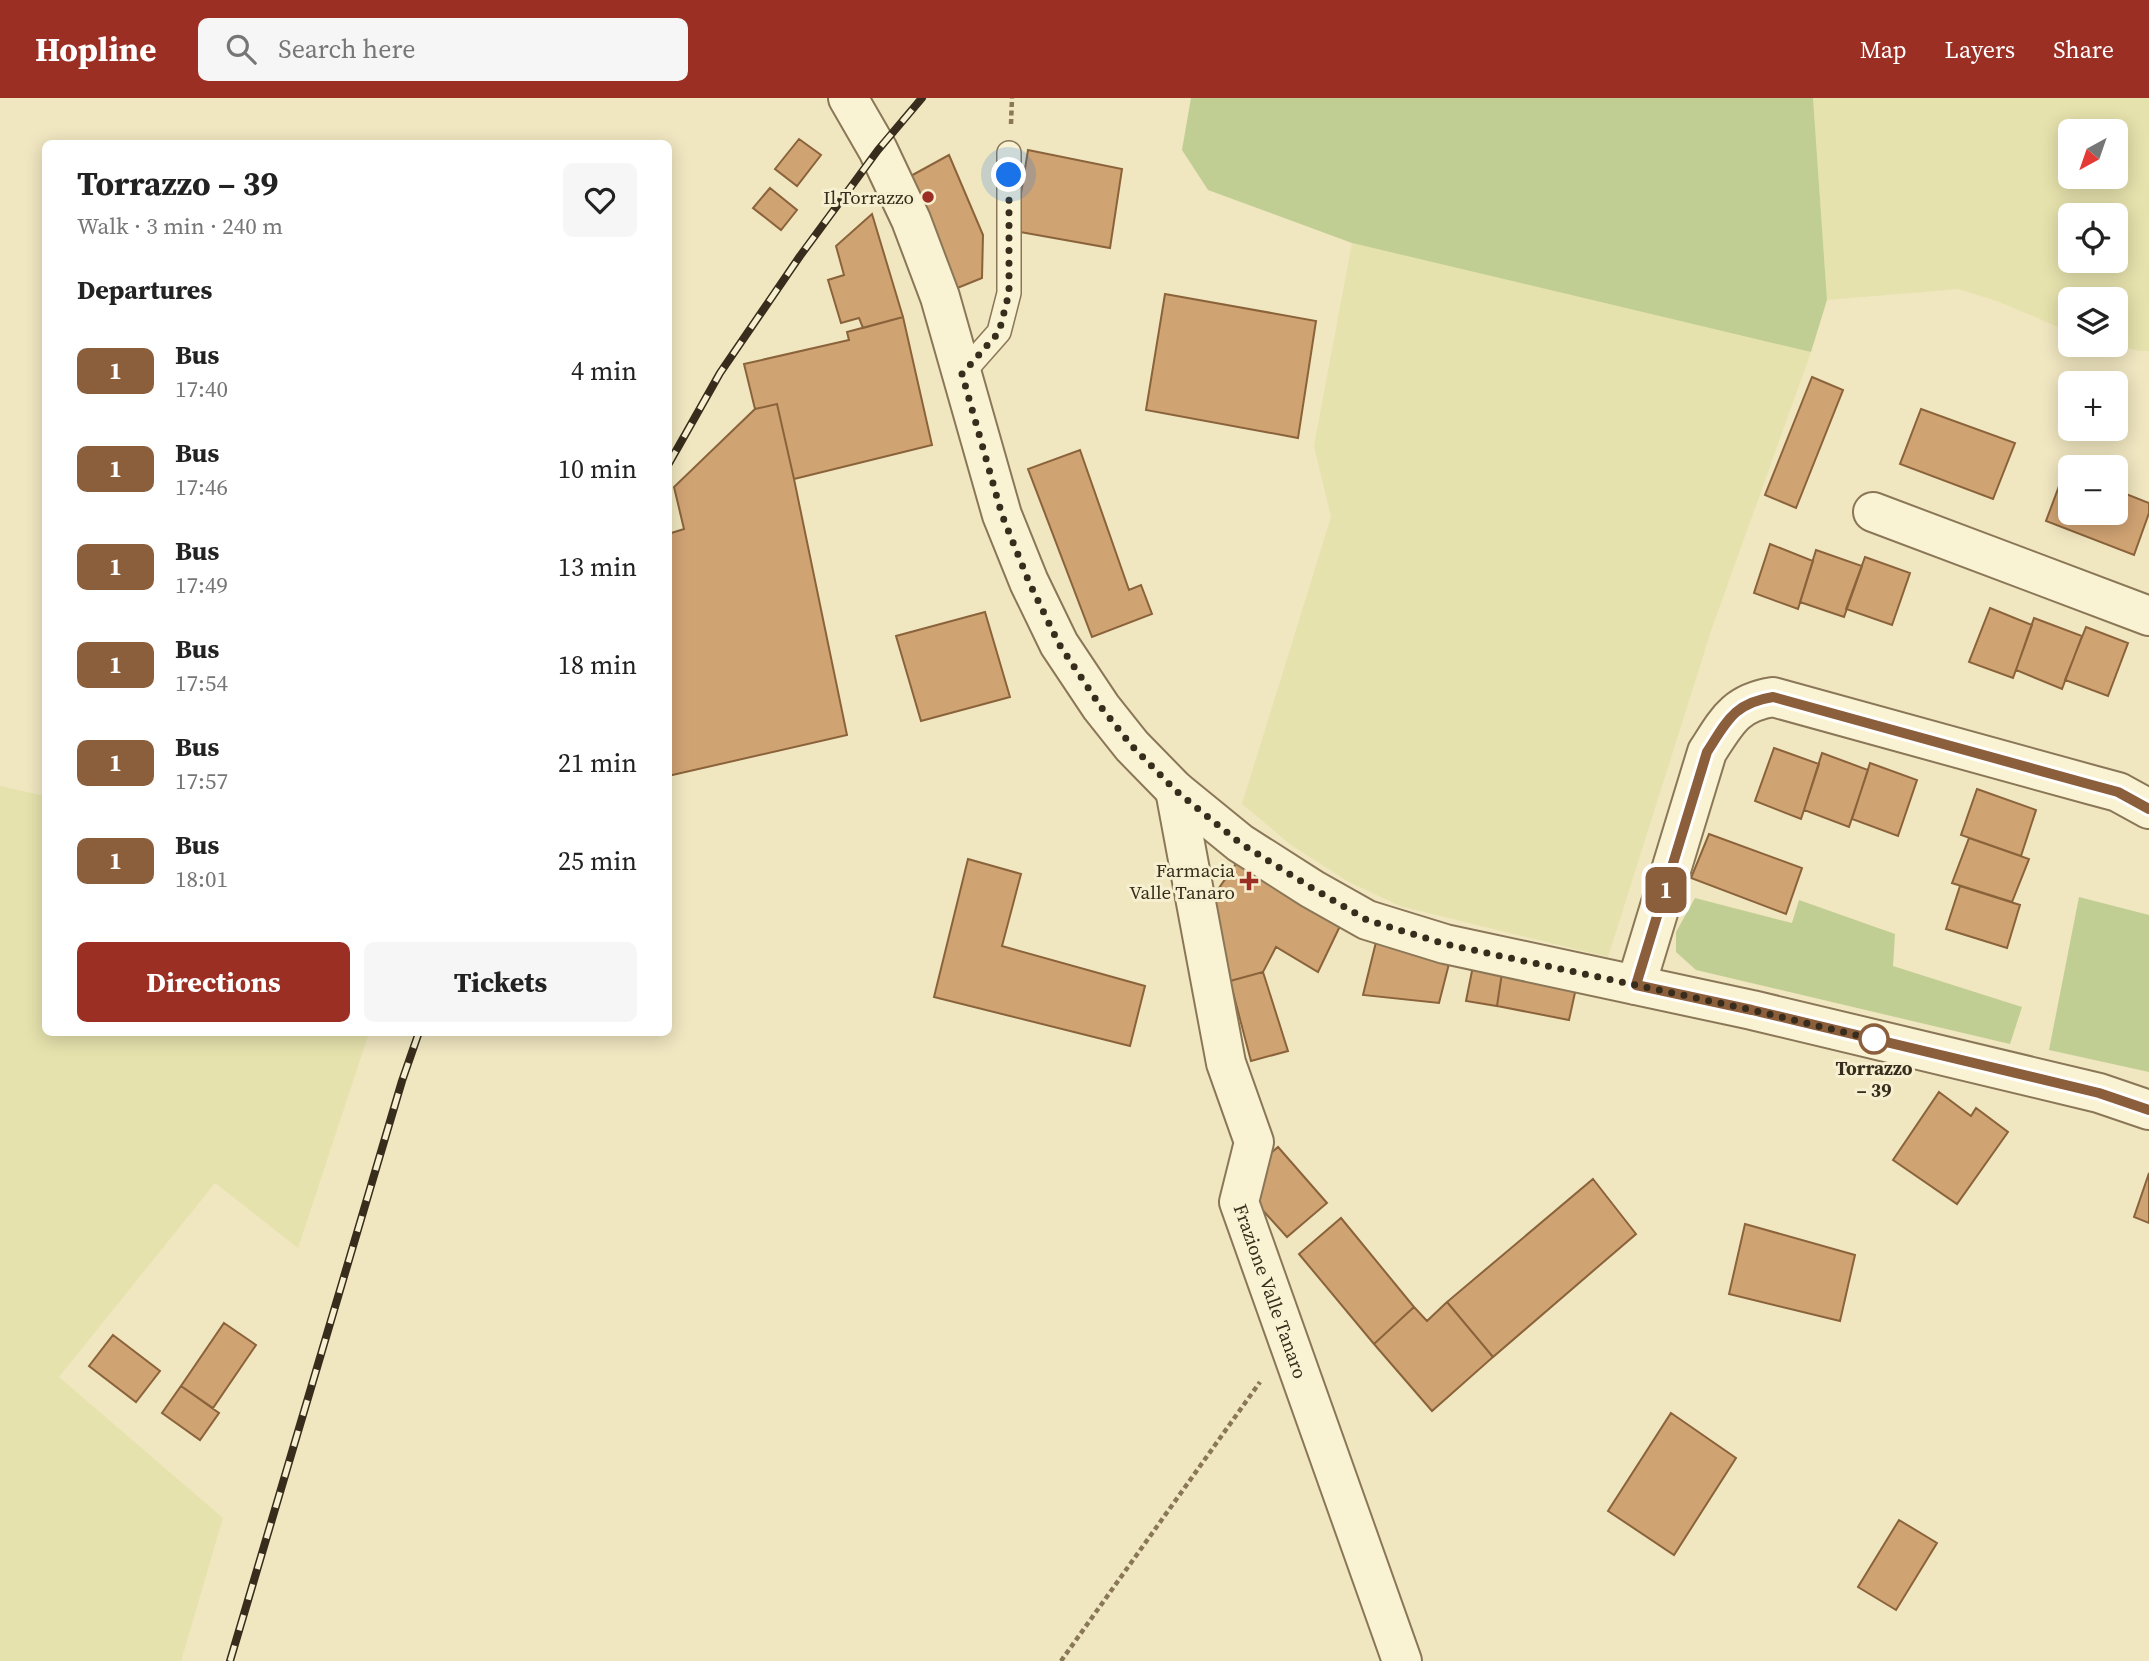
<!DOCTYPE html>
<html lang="en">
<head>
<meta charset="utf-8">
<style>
	:root { --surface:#fff; --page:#f6f6f6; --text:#222; --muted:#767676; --accent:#9c2f24 }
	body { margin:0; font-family:"Source Serif 4",serif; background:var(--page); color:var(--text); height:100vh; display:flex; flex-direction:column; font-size:26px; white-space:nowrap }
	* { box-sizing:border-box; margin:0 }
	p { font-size:23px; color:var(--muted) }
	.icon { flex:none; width:38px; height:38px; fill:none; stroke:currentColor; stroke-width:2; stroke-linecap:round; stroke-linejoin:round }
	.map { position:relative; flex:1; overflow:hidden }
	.panel { position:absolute; left:42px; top:42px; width:630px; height:896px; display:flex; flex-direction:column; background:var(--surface); border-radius:10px; box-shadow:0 4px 18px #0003 }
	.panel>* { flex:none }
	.badge { padding:0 14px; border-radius:10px; font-size:24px; line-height:46px }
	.needle { width:46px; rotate:220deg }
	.fabs { position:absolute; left:2058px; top:21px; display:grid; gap:14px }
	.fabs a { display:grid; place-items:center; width:70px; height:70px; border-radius:10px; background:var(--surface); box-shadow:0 4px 18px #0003; font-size:35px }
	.you { position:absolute; width:35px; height:35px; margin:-18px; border:5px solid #fff; border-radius:50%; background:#1a73e8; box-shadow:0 0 0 10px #1a73e833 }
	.map>.badge { position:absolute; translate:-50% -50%; box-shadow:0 0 0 4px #fff }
	h2 { padding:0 35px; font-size:26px; line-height:63px }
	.round { display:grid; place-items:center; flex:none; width:74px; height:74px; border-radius:10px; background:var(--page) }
	.summary { display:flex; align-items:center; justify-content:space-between; height:119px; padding:0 35px }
	h1 { font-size:33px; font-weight:700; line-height:52px }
	.primary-button { display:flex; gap:14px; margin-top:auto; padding:14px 35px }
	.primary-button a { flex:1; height:80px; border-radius:10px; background:var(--accent); color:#fff; font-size:28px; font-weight:700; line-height:80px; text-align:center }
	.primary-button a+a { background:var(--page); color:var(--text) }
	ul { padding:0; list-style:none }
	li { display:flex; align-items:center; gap:21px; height:98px; padding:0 35px }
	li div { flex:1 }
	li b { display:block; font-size:26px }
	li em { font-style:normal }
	li .badge { min-width:77px; font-weight:700; text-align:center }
	header { display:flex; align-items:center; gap:42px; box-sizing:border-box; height:98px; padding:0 35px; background:var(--accent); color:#fff }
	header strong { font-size:33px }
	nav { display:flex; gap:38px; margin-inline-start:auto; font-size:24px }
	.search { width:490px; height:63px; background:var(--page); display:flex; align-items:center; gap:18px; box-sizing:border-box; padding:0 24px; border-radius:10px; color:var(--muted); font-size:26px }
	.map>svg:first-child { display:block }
	.farmland { fill:#e6e2ad; fill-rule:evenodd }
	.green { fill:#c1ce93 }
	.building { fill:#d0a373; stroke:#8a633b; stroke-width:2 }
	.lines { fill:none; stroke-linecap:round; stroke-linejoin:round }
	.service-casing { stroke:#8a7757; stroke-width:26 }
	.minor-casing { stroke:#8a7757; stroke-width:42 }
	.tertiary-casing { stroke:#8a7757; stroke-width:42 }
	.path { stroke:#8a7757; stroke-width:4.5; stroke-dasharray:5 3.5; stroke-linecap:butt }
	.service { stroke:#faf3d3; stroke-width:23 }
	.minor { stroke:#faf3d3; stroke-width:38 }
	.tertiary { stroke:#faf3d3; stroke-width:38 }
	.rail-casing { stroke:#382d1c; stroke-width:8 }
	.rail { stroke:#f7f0d0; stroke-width:5; stroke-dasharray:16; stroke-linecap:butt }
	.line-casing { stroke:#fff; stroke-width:16 }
	.line { stroke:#8b5e3c; stroke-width:10 }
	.walk { stroke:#382d1c; stroke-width:7; stroke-dasharray:0 12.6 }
	.poi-dot { fill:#9c2f24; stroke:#f7f0d0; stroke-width:2.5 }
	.stop-dot { fill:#fff; stroke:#8b5e3c; stroke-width:3.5 }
	.labels { text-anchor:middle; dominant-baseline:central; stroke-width:6; stroke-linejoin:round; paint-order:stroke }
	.poi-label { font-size:19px; fill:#382d1c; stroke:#f7f0d0; text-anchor:end }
	.stop-label { font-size:19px; font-weight:bold; fill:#382d1c; stroke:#f7f0d0 }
	.street-label { font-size:19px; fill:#382d1c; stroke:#f7f0d0 }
</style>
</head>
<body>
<header>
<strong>Hopline</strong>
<div class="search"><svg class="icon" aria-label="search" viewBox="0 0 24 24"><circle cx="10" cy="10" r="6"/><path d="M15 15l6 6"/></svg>Search here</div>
<nav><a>Map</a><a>Layers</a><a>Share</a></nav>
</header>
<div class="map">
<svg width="2149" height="1563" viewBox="0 0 2149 1563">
	<rect width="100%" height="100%" fill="#f0e6c0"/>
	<!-- farmland -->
	<path class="farmland" d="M1813,0H2149V253H2139L2115,247L2116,201H2070V234L1997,203L1958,191L1827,202ZM2070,33H2116V79H2070ZM2070,117H2116V163H2070Z
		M1352,145L1811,254L1712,530L1608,859L1400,808L1349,784L1291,747L1242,706L1331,419L1314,348Z
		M0,688L45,698L46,934L369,935L298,1150L215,1085L59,1279L223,1420L181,1563H0Z"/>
	<!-- green -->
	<path class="green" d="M1191,0H1813L1827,202L1811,254L1352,145L1208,92L1182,52Z
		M2079,799L2149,817V974L2049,952Z
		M1695,800L1792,825L1799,802L1895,836L1893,868L2022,909L2010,946L1696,872L1676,854V834Z"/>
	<!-- building -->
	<path class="building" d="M799,41L821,57L797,88L775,71Z
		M1028,52L1122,71L1110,150L1015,133Z
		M949,57L983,137L982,180L955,191L907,80Z
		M770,90L797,112L781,132L753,110Z
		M872,116L903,219L863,230L859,220L841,225L828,182L844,177L836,148Z
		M1165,196L1316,223L1298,340L1146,312Z
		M903,219L932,347L794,381L777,306L755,311L744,266L849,242L847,234Z
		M1812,279L1843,292L1796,410L1765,397Z
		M777,306L794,381L847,637L668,678V436L684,431L674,389L755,311Z
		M1921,311L2015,345L1993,401L1900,366Z
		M1080,352L1129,492L1141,487L1152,516L1092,539L1028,371Z
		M2065,372L2070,374V415H2116V392L2149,405V415L2134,457L2046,423Z
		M1770,446L1813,463L1798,511L1754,495Z
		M1816,452L1862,468L1844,519L1800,504Z
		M1865,459L1910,475L1892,527L1846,511Z
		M1990,510L2032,527L2013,580L1969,564Z
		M985,514L1010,599L921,623L896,538Z
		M2034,520L2082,538L2062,591L2016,572Z
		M2086,529L2128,545L2108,598L2065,582Z
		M1774,650L1819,666L1801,721L1755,703Z
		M1822,655L1868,672L1849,729L1804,712Z
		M1870,665L1917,682L1898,738L1852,721Z
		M1977,691L2036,712L2021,758L1961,737Z
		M1709,736L1802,770L1786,816L1691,780Z
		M1969,740L2029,761L2012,804L1952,785Z
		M1240,760L1340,828L1318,874L1276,849L1263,874L1230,883L1212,800Z
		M968,761L1021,776L1002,848L1145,888L1130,948L934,899Z
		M1960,788L2020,807L2007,850L1946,831Z
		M1377,840L1451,858L1439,905L1363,897Z
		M1473,868L1502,875L1497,908L1466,903Z
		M1263,874L1288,953L1251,963L1230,883Z
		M1502,875L1576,890L1569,922L1497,908Z
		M1939,994L1971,1018L1976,1010L2008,1034L1957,1106L1893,1062Z
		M1278,1049L1327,1105L1287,1139L1248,1096L1256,1068Z
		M2149,1075V1125L2134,1119Z
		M1593,1081L1636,1136L1493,1259L1447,1204Z
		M1341,1120L1414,1209L1374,1246L1299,1156Z
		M1745,1126L1855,1157L1840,1223L1729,1196Z
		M1447,1204L1493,1259L1432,1313L1374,1246L1414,1209L1427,1223Z
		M224,1225L256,1247L213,1310L181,1288Z
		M113,1237L160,1273L136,1304L89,1268Z
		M181,1288L219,1315L200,1342L162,1315Z
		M1671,1315L1736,1360L1674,1457L1608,1413Z
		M1899,1422L1937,1445L1896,1512L1858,1489Z"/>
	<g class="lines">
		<defs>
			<path id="service" d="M962,276L999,234L1009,195V55"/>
			<g id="minor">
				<path d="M1873,414L2149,518"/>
				<path id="s1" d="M1175,692L1226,965L1254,1044L1239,1104L1402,1563"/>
				<path d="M1636,887L1707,654C1727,623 1735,605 1773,599L2092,687L2118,694L2149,711"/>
			</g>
			<path id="tertiary" d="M848,0L878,52L911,122L940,199L1002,417L1029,484L1059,546L1101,609L1132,648L1175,692L1240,745L1312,791L1367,822L1445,846L1752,912L2099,995L2149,1012"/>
		</defs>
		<!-- service casing -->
		<use href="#service" class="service-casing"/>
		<!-- minor casing -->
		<use href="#minor" class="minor-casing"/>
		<!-- tertiary casing -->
		<use href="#tertiary" class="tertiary-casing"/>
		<!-- path -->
		<path class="path" d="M1011,26L1012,0
			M1061,1563L1260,1284"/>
		<!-- service -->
		<use href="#service" class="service"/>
		<!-- minor -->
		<use href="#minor" class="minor"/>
		<!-- tertiary -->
		<use href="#tertiary" class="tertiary"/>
		<defs>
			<path id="rail" d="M668,367L720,275L800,158L878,52L922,0
				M230,1563L402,983L419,934"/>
		</defs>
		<!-- rail casing -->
		<use href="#rail" class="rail-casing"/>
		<!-- rail -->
		<use href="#rail" class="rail"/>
	</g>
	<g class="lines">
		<defs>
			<path id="line" d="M2149,711L2118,694L2092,687L1773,599C1734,605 1727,623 1707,654L1636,887L1752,912L2099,995L2149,1012"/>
		</defs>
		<!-- line casing -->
		<use href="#line" class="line-casing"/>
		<!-- line -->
		<use href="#line" class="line"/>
		<!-- walk -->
		<path class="walk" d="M1009,77V195L999,234L962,276L1002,417L1029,484L1059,546L1101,609L1132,648L1175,692L1240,745L1312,790L1367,822L1445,846L1752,912L1885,944L1874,941"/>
	</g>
	<!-- markers -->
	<g class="poi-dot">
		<circle cx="928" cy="99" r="7"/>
		<path d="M1245.5 772.5h7v7h7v7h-7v7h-7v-7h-7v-7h7z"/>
	</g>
	<circle class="stop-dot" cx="1874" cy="941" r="14"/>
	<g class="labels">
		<!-- poi labels -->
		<g class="poi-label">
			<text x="914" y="99">Il Torrazzo</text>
			<text x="1235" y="772">Farmacia<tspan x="1235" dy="22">Valle Tanaro</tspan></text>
		</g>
		<!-- stop labels -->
		<g class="stop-label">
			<text x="1874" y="970">Torrazzo<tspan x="1874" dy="22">– 39</tspan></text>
		</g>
		<!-- street labels -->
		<g class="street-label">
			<text stroke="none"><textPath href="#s1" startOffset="518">Frazione Valle Tanaro</textPath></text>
		</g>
	</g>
</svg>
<div class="fabs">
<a><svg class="needle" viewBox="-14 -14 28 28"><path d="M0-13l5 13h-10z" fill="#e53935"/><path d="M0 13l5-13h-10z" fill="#767676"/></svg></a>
<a><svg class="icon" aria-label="locate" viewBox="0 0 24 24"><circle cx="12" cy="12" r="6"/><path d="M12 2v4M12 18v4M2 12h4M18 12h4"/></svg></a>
<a><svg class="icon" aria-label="layers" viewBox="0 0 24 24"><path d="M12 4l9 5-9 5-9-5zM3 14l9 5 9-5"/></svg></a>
<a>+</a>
<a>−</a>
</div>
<div class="you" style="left:1009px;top:77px"></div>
<b class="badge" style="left:1666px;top:792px;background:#8b5e3c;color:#fff">1</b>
<section class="panel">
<div class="summary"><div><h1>Torrazzo – 39</h1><p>Walk · 3 min · 240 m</p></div><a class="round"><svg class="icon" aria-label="heart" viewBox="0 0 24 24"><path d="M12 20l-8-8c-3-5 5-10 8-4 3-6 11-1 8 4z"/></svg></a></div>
<h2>Departures</h2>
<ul>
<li><span class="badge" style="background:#8b5e3c;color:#fff">1</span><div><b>Bus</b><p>17:40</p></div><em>4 min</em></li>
<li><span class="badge" style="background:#8b5e3c;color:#fff">1</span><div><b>Bus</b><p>17:46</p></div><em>10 min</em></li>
<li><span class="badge" style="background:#8b5e3c;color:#fff">1</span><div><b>Bus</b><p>17:49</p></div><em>13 min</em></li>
<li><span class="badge" style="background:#8b5e3c;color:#fff">1</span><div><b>Bus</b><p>17:54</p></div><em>18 min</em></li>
<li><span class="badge" style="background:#8b5e3c;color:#fff">1</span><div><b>Bus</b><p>17:57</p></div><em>21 min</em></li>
<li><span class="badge" style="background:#8b5e3c;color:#fff">1</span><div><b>Bus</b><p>18:01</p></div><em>25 min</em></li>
</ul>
<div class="primary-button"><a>Directions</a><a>Tickets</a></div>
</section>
</div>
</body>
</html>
